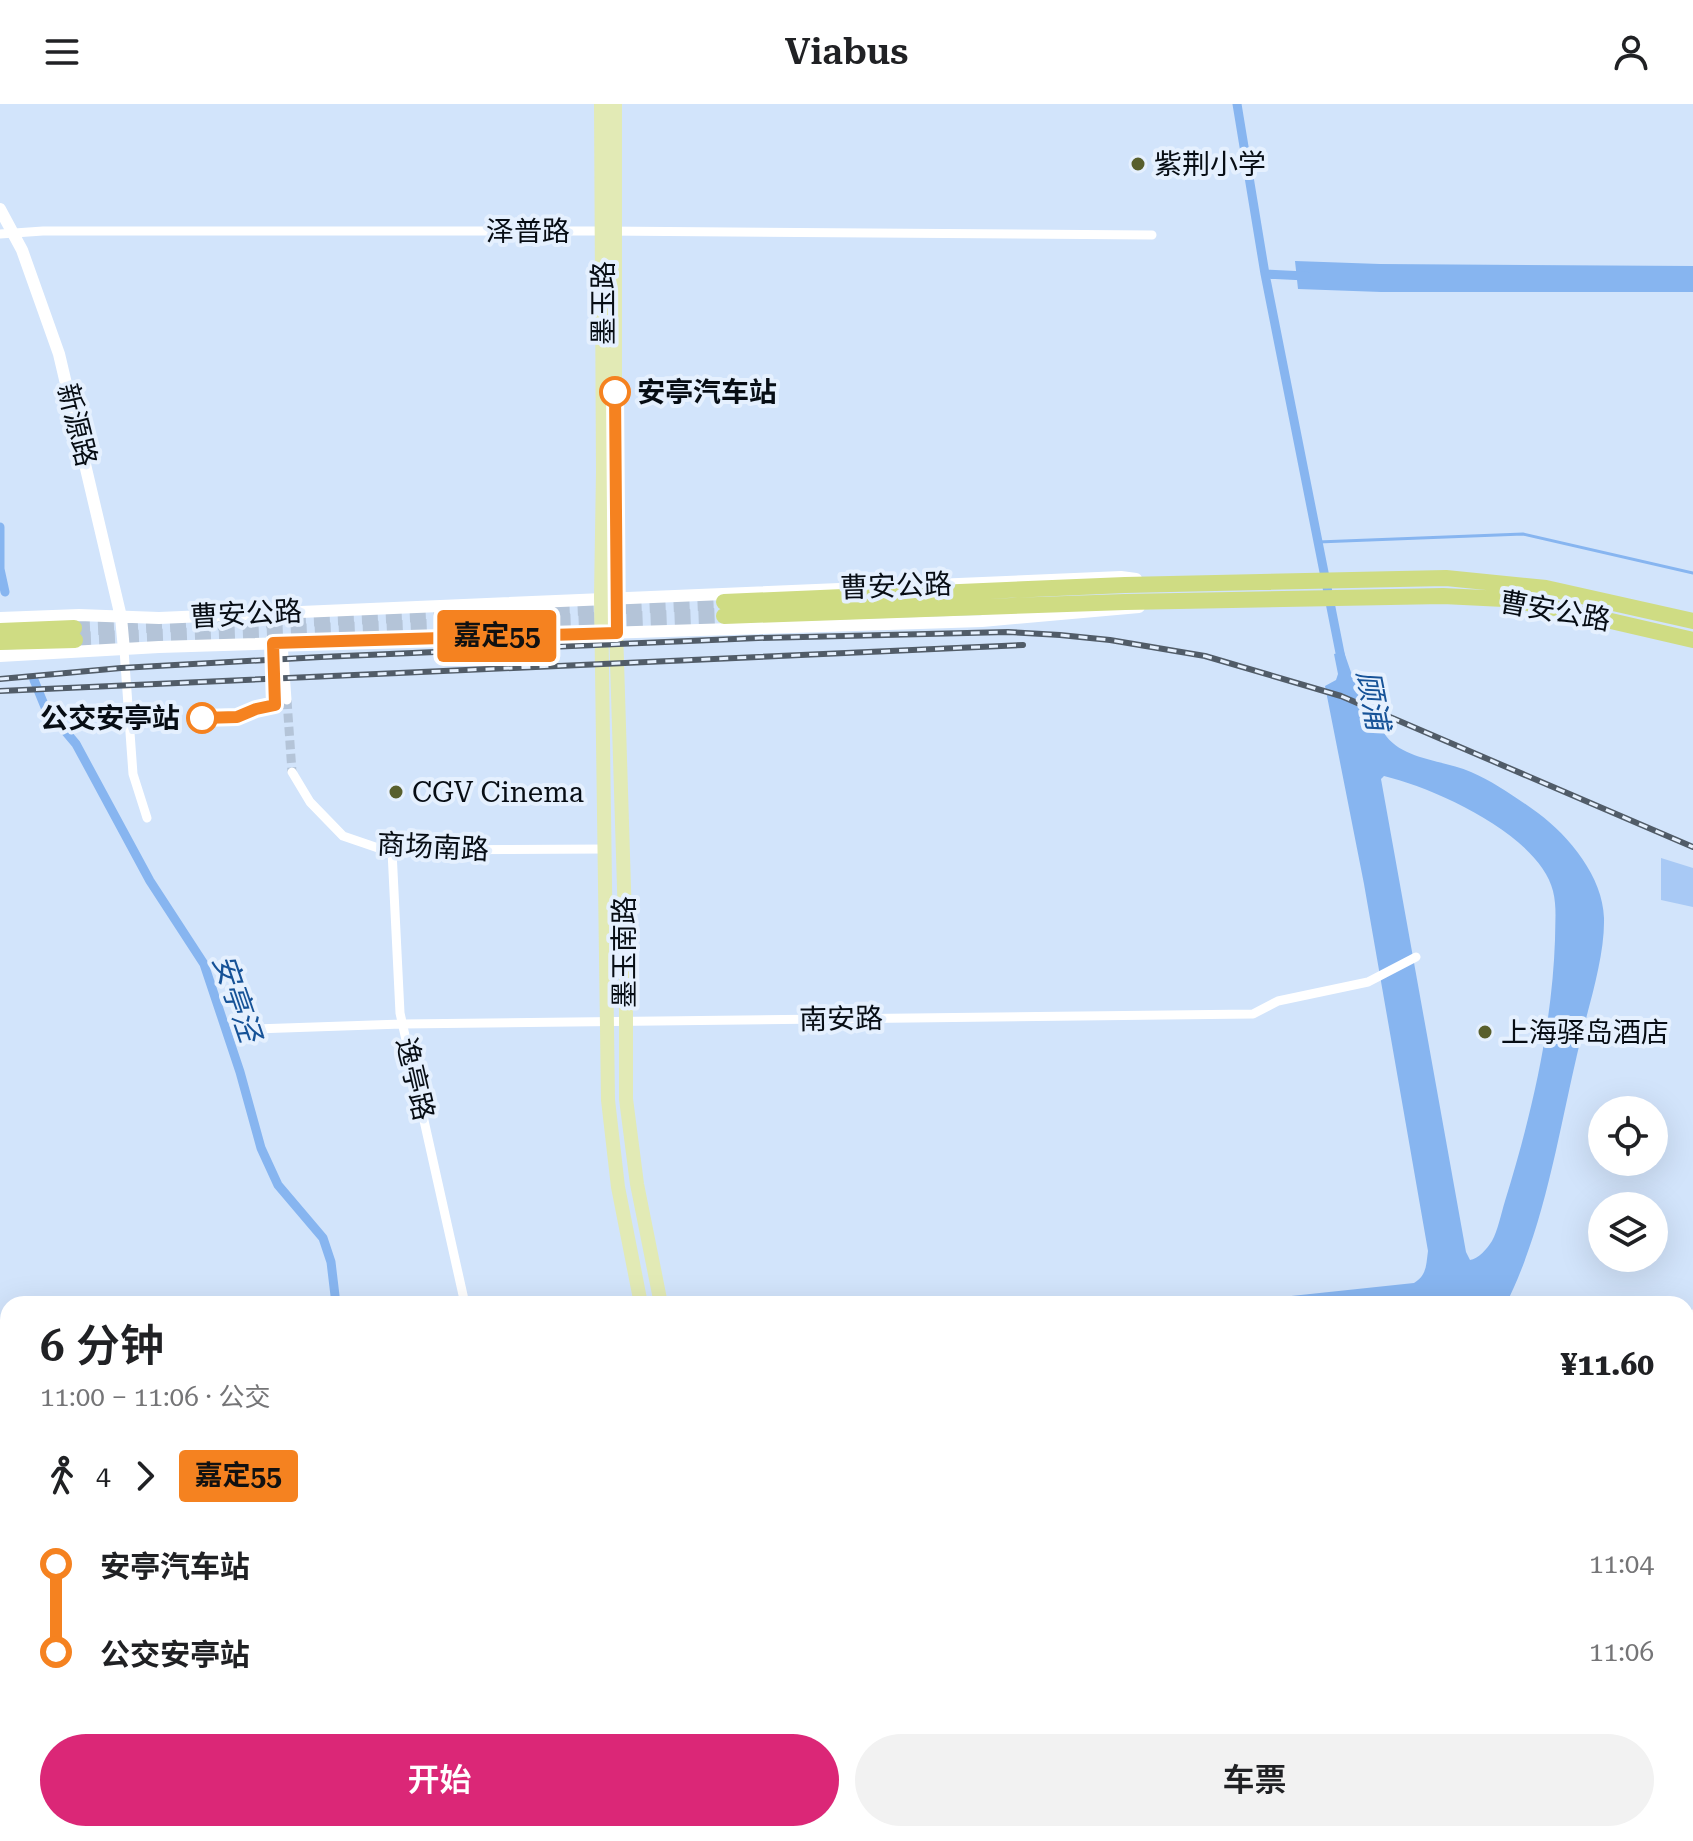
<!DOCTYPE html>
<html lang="zh">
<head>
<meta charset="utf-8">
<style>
	:root { --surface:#fff; --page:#f2f2f2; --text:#202124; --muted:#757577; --accent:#db2777 }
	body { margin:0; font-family:"Roboto Serif","Noto Sans SC",serif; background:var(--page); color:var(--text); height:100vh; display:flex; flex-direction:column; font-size:30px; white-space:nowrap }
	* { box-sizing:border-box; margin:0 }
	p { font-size:26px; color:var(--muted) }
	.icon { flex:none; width:44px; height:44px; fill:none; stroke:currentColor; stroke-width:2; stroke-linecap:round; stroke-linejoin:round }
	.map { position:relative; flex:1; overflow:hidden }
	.panel { position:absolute; left:0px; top:1192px; width:1694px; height:546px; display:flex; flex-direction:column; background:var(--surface); border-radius:24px 24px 0 0; box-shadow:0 8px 32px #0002 }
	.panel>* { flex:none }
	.badge { padding:0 16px; border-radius:6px; font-size:28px; line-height:52px }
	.tools { position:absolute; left:1588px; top:992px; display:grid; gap:16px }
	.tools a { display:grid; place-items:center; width:80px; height:80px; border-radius:50%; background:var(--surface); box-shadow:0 8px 32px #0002; font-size:40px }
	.map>.badge { position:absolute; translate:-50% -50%; box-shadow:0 0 0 4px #fff }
	.legs { display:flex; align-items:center; gap:12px; height:88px; padding:0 40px; font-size:26px }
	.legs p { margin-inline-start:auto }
	.overview { display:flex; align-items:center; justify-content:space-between; height:136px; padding:0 40px }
	h1 { font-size:44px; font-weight:600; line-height:60px }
	.button { display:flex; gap:16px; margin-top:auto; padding:16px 40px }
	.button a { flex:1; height:92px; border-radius:48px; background:var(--accent); color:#fff; font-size:32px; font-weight:600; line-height:92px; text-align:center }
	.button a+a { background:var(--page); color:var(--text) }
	ul { padding:0 40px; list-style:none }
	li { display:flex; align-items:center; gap:28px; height:88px; font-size:30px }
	li i { display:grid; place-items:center; width:12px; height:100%; margin:0 10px; background:currentColor }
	li i::after { content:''; width:20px; height:20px; margin:-10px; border:6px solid; border-radius:50%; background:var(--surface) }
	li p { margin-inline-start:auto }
	li:first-child i { background:linear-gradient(#0000 50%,currentColor 0) }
	li:last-child i { background:linear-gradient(currentColor 50%,#0000 0) }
	header { display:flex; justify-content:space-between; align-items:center; height:104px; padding:0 40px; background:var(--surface); font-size:36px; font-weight:600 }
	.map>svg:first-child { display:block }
	.green { fill:#a8c9f5 }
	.water { fill:#87b5f0; fill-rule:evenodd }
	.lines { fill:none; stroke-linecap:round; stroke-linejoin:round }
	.stream { stroke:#87b5f0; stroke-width:3 }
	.canal { stroke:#87b5f0; stroke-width:9 }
	.river { stroke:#87b5f0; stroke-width:16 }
	.street-tunnel { stroke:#b4c4d8; stroke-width:9; stroke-dasharray:9 4.5; stroke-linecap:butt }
	.highway-tunnel { stroke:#b4c4d8; stroke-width:16; stroke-dasharray:16 8; stroke-linecap:butt }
	.street { stroke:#fff; stroke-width:9 }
	.secondary { stroke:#fff; stroke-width:12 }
	.primary { stroke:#e2eab5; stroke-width:14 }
	.highway { stroke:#cfdc83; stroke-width:16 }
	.rail-casing { stroke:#515c68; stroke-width:6 }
	.rail { stroke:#e5f0fe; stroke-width:3; stroke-dasharray:9; stroke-linecap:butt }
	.line-1-casing { stroke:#fff; stroke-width:18 }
	.line-1 { stroke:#f58220; stroke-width:12 }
	.poi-dot { fill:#585f2d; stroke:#e5f0fe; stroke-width:3 }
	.stop-1-dot { fill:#fff; stroke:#f58220; stroke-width:4 }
	.labels { text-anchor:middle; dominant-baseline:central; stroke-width:8; stroke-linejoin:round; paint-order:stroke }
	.poi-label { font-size:28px; fill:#070d14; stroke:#e5f0fe; text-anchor:start }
	.street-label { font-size:28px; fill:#070d14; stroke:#e5f0fe }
	.stop-label { font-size:28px; font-weight:bold; fill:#070d14; stroke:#e5f0fe; text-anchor:start }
	.water-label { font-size:30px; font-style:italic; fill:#165297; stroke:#e5f0fe }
</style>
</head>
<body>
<header><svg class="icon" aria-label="menu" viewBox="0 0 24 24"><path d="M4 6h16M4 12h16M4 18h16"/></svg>Viabus<svg class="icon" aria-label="person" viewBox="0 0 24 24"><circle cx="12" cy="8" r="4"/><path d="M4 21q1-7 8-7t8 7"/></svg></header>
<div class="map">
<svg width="1693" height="1737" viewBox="0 0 1693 1737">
	<rect width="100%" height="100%" fill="#d2e4fb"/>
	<!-- green -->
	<path class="green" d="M1661,754L1693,764V803L1661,796Z
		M1693,1236V1339L1686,1341V1237Z
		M1693,1623V1737H930L1003,1730H1686V1625Z"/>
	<!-- water -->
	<path class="water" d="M1295,157L1380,160L1693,162V188H1381L1298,185Z
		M1344,548L1353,574L1363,573C1369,590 1374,613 1384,629C1401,656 1444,656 1471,668C1494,678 1517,694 1538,709C1569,732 1603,773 1604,814C1605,852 1589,901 1580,938C1559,1025 1546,1120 1506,1200H1215L1414,1179C1427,1171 1426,1161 1428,1147L1364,780L1325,582L1336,576L1338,570L1334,550ZM1384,672C1435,684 1540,732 1553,787C1557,803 1555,820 1555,836C1552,924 1531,1013 1505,1097C1501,1110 1498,1126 1492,1137C1487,1145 1478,1155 1470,1156L1466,1148L1381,675Z"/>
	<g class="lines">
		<!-- stream -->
		<path class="stream" d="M1318,438L1523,430L1693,469"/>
		<!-- canal -->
		<path class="canal" d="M1237,0L1265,170L1342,559
			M1265,170L1306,172
			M0,423V465L5,488
			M34,576L45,603L76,640L150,777L204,860L240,968L261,1044L278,1081L323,1134L331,1158L336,1200"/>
		<!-- river -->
		<path class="river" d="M0,1622L8,1619"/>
		<!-- street-tunnel -->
		<path class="street-tunnel" d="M287,596L292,668"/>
		<!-- highway-tunnel -->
		<path class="highway-tunnel" d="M74,524L724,498
			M75,536L724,512"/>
		<!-- street -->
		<path class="street" d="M0,130L43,127H603L1152,131
			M283,539L287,596
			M124,546L133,670L147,714
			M292,668L310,698L343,732L384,746L606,745
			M392,747L400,909L465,1200
			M255,925L402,920L1253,910L1278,897L1368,878L1416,853
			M605,1200L640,1196
			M1686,1212L1693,1210
			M1686,1465L1693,1491
			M1686,1500L1693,1498
			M0,1700L8,1696
			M206,1730L208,1737
			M381,1730L383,1737
			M561,1730L563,1737
			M706,1737L752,1730"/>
		<!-- secondary -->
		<path class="secondary" d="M0,105L22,146L59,250L121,513L124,546
			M0,514L79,511L159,514L1121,473L1136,475
			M0,552L159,543L982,517L1139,503"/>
		<!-- primary -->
		<path class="primary" d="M601,0L603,367L601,493L608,996L618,1083L641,1200
			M615,0V493L626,848V995L637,1080L661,1200
			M1686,1592L1693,1589
			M1686,1610L1693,1607
			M762,1730L778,1737
			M796,1737L857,1730"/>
		<!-- highway -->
		<path class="highway" d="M724,498L1125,481L1446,474L1546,484L1693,517
			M724,512L1125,498L1443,492L1504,495L1546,502L1693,536
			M0,527L74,524
			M0,538L75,536"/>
		<defs>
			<path id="rail" d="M0,575L121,564L321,553L758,534L1008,528L1060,531L1110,536L1205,552L1341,592L1693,743
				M0,587L1023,541"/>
		</defs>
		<!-- rail casing -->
		<use href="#rail" class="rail-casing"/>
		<!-- rail -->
		<use href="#rail" class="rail"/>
	</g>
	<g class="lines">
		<defs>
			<path id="line-1" d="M202,614L237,613L256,605L275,601L273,539L617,529L615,288"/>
		</defs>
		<!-- line-1 casing -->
		<use href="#line-1" class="line-1-casing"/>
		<!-- line-1 -->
		<use href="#line-1" class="line-1"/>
	</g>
	<!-- markers -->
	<g class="poi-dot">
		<circle cx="1138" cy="60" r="8"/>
		<circle cx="396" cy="688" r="8"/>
		<circle cx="1485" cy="928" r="8"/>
	</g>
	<g class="stop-1-dot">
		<circle cx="615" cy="288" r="14"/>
		<circle cx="202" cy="614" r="14"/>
	</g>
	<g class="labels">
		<!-- poi labels -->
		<g class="poi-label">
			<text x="1154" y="60">紫荆小学</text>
			<text x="412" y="688">CGV Cinema</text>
			<text x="1501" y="928">上海驿岛酒店</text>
		</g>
		<!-- street labels -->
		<g class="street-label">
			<text x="528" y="127">泽普路</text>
			<text transform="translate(603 199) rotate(-90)">墨玉路</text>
			<text transform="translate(77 321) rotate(76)">新源路</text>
			<text transform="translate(896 482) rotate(-2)">曹安公路</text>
			<text transform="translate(1555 507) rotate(10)">曹安公路</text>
			<text transform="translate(246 510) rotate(-3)">曹安公路</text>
			<text transform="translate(433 743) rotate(3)">商场南路</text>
			<text transform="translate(624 848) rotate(-90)">墨玉南路</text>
			<text transform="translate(841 915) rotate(-1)">南安路</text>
			<text transform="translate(415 975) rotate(77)">逸亭路</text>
		</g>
		<!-- stop labels -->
		<g class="stop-label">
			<text x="637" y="288">安亭汽车站</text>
			<text x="180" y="614" text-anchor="end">公交安亭站</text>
		</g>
		<!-- water labels -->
		<g class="water-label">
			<text transform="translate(1373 596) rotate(79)">顾浦</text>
			<text transform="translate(237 894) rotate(71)">安亭泾</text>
		</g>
	</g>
</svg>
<div class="tools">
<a><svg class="icon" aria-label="locate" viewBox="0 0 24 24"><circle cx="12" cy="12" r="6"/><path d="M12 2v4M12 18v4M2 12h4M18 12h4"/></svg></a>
<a><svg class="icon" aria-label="layers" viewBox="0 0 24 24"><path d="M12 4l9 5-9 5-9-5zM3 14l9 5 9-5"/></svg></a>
</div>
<b class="badge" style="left:497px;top:532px;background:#f58220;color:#111">嘉定55</b>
<section class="panel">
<div class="overview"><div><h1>6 分钟</h1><p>11:00 – 11:06 · 公交</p></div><b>¥11.60</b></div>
<div class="legs"><svg class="icon" aria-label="walk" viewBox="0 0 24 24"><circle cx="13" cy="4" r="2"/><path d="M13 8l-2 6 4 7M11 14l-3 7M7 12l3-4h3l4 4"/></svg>4<svg class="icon" aria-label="forward" viewBox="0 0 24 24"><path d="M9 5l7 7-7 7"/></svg><b class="badge" style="background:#f58220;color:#111">嘉定55</b></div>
<ul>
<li><i style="color:#f58220"></i><b>安亭汽车站</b><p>11:04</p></li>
<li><i style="color:#f58220"></i><b>公交安亭站</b><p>11:06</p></li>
</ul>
<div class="button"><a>开始</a><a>车票</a></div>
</section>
</div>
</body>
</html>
